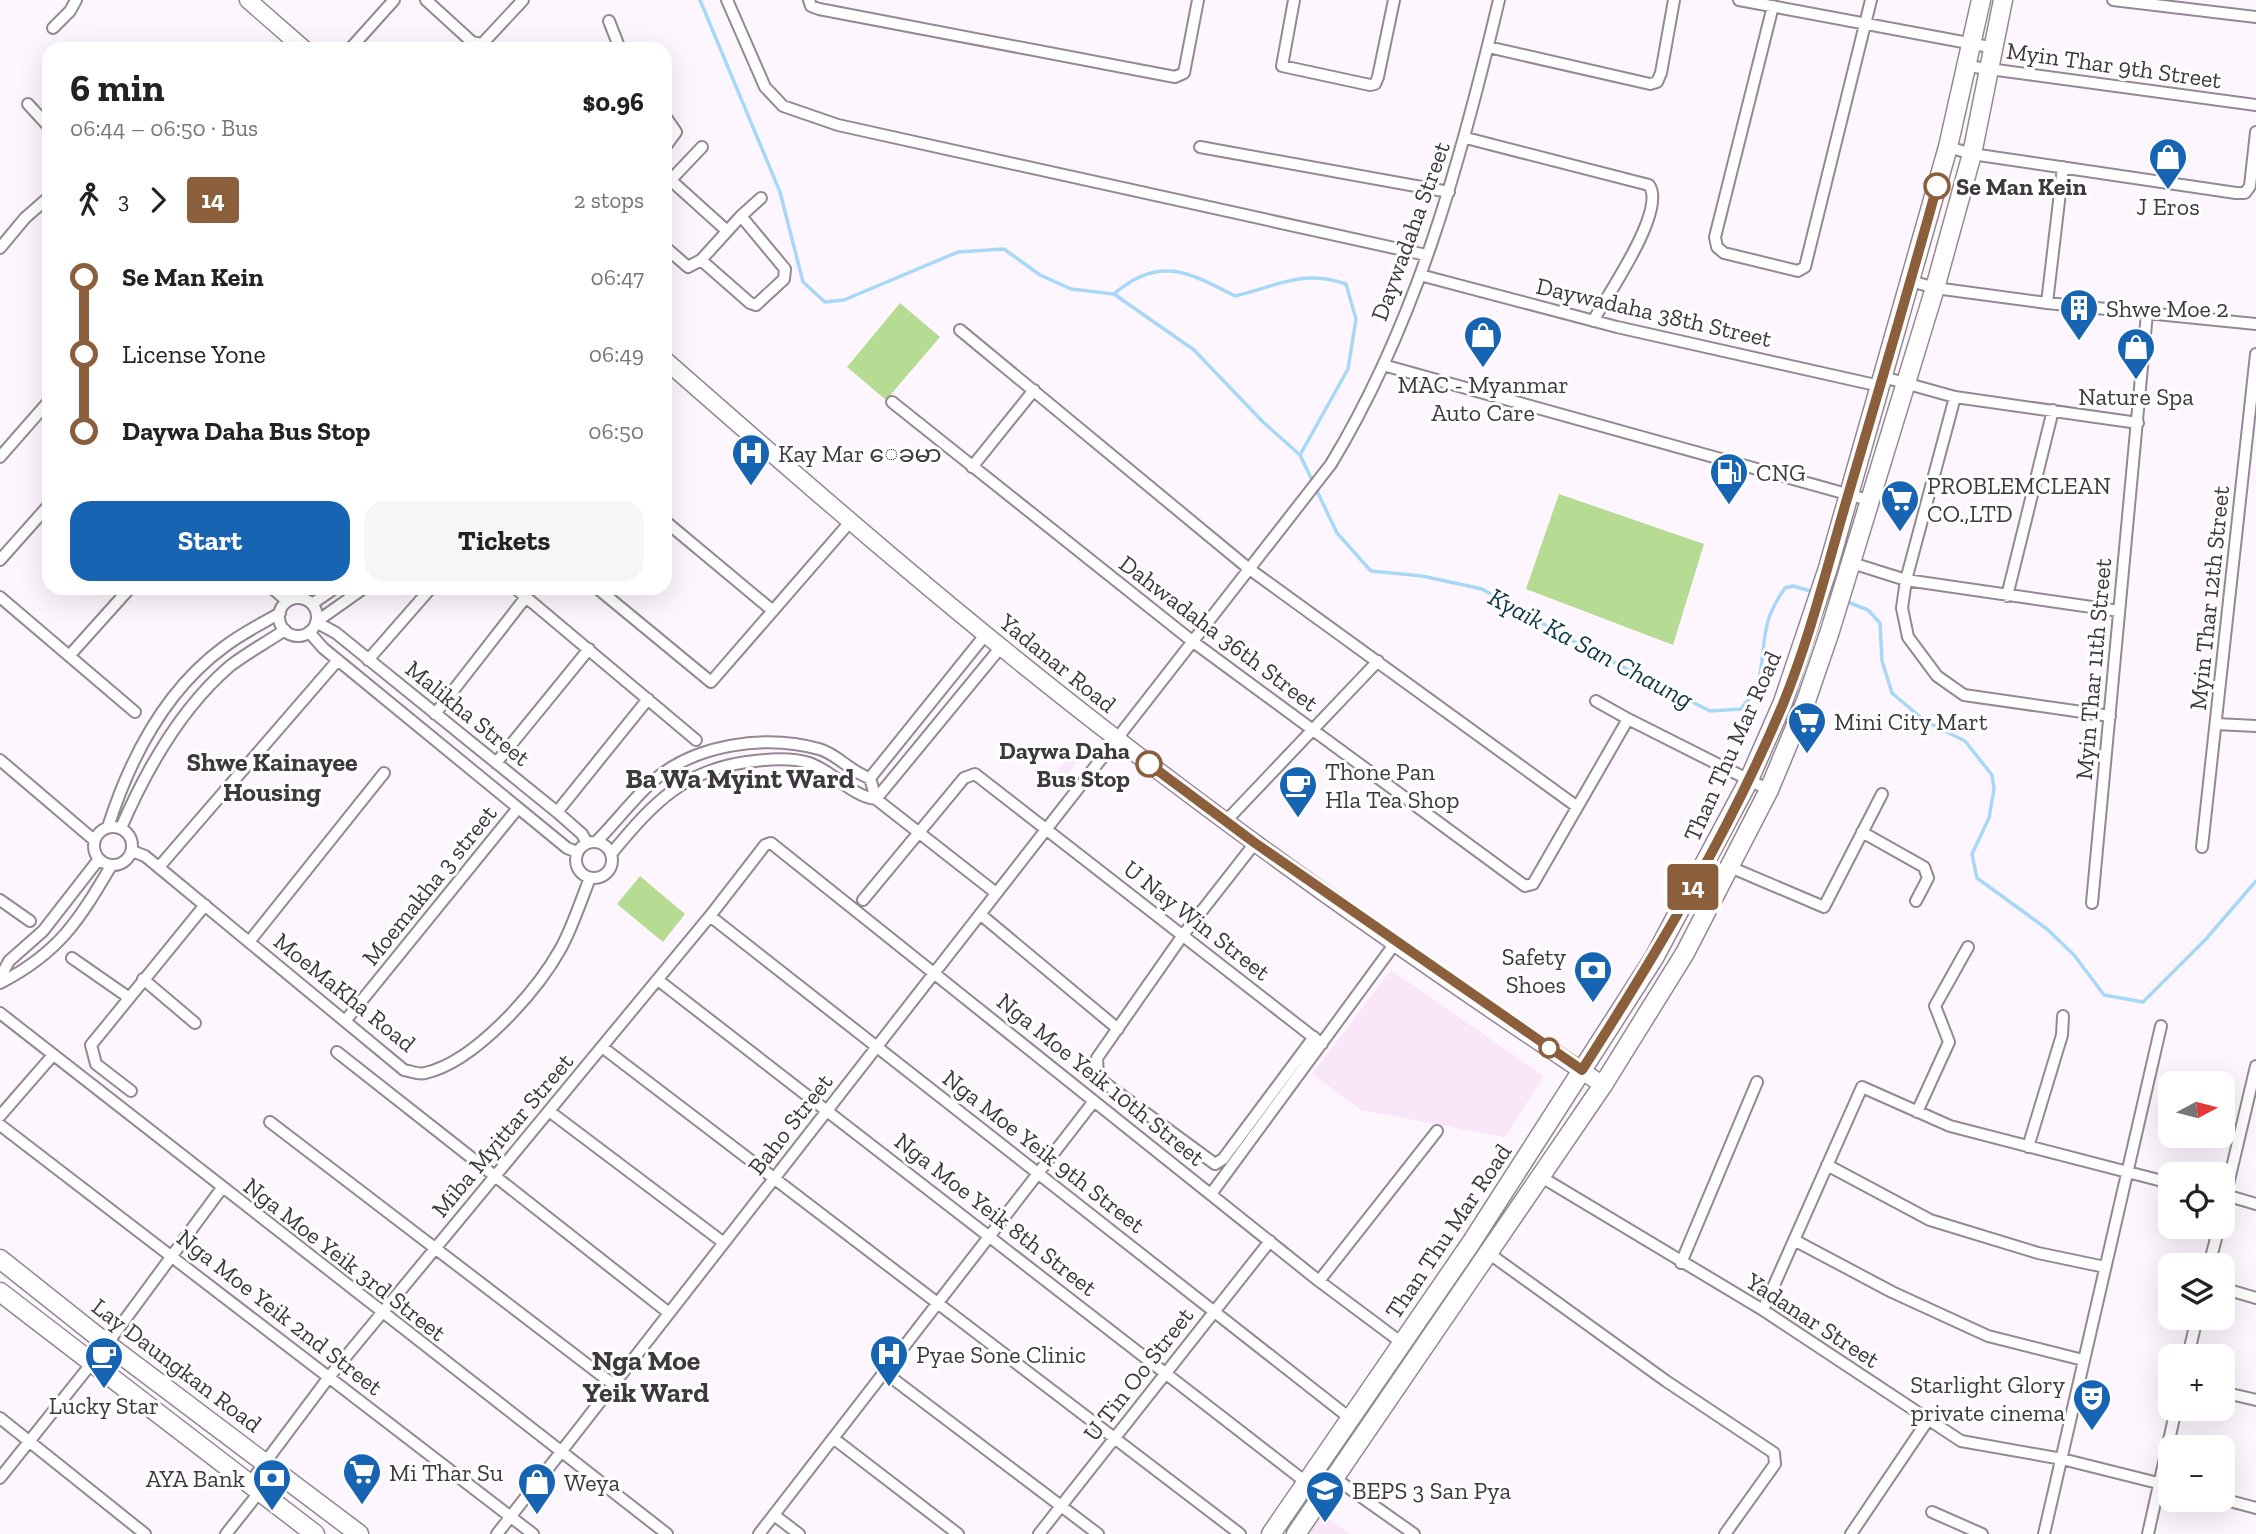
<!DOCTYPE html>
<html lang="en">
<head>
<meta charset="utf-8">
<style>
	:root { --surface:#fff; --page:#f6f6f6; --text:#222; --muted:#767676; --accent:#1764b3 }
	body { margin:0; font-family:"Zilla Slab","Noto Sans Myanmar",serif; background:var(--page); color:var(--text); height:100vh; display:flex; flex-direction:column; font-size:26px; white-space:nowrap }
	* { box-sizing:border-box; margin:0 }
	p { font-size:23px; color:var(--muted) }
	.icon { flex:none; width:38px; height:38px; fill:none; stroke:currentColor; stroke-width:2; stroke-linecap:round; stroke-linejoin:round }
	.map { position:relative; flex:1; overflow:hidden }
	.panel { position:absolute; left:42px; top:42px; width:630px; height:553px; display:flex; flex-direction:column; background:var(--surface); border-radius:21px; box-shadow:0 7px 28px #0002 }
	.panel>* { flex:none }
	.badge { padding:0 14px; border-radius:5px; font-size:24px; line-height:46px }
	.needle { width:46px; rotate:83deg }
	.fabs { position:absolute; left:2158px; top:1071px; display:grid; gap:14px }
	.fabs a { display:grid; place-items:center; width:77px; height:77px; border-radius:14px; background:var(--surface); box-shadow:0 7px 28px #0002; font-size:35px }
	.map>.badge { position:absolute; translate:-50% -50%; box-shadow:0 0 0 4px #fff }
	.legs { display:flex; align-items:center; gap:10px; height:77px; padding:0 28px; font-size:23px }
	.legs p { margin-inline-start:auto }
	.head { display:flex; align-items:center; justify-content:space-between; height:119px; padding:0 28px }
	h1 { font-size:38px; font-weight:800; line-height:52px }
	.button { display:flex; gap:14px; margin-top:auto; padding:14px 28px }
	.button a { flex:1; height:80px; border-radius:21px; background:var(--accent); color:#fff; font-size:28px; font-weight:800; line-height:80px; text-align:center }
	.button a+a { background:var(--page); color:var(--text) }
	ul { padding:0 28px; list-style:none }
	li { display:flex; align-items:center; gap:24px; height:77px; font-size:26px }
	li i { display:grid; place-items:center; width:10px; height:100%; margin:0 9px; background:currentColor }
	li i::after { content:''; width:18px; height:18px; margin:-9px; border:5px solid; border-radius:50%; background:var(--surface) }
	li p { margin-inline-start:auto }
	li:first-child i { background:linear-gradient(#0000 50%,currentColor 0) }
	li:last-child i { background:linear-gradient(currentColor 50%,#0000 0) }
	.map>svg:first-child { display:block }
	.built { fill:#f9e7f9 }
	.green { fill:#b6dc94 }
	.lines { fill:none; stroke-linecap:round; stroke-linejoin:round }
	.stream { stroke:#a7d8f8; stroke-width:3.5 }
	.minor-casing { stroke:#938893; stroke-width:14 }
	.secondary-casing { stroke:#938893; stroke-width:19 }
	.primary-casing { stroke:#938893; stroke-width:21 }
	.minor { stroke:#fff; stroke-width:10 }
	.secondary { stroke:#fff; stroke-width:16 }
	.primary { stroke:#fff; stroke-width:18 }
	.line-1-casing { stroke:#fff; stroke-width:16 }
	.line-1 { stroke:#8b5e3c; stroke-width:10 }
	.stop-1-dot { fill:#fff; stroke:#8b5e3c; stroke-width:3.5 }
	.labels { text-anchor:middle; dominant-baseline:central; stroke-width:6; stroke-linejoin:round; paint-order:stroke }
	.street-label { font-size:24px; fill:#3e393e; stroke:#fff }
	.stop-label { font-size:24px; font-weight:bold; fill:#3e393e; stroke:#fff; text-anchor:start }
	.poi-label { font-size:24px; fill:#3e393e; stroke:#fff; text-anchor:start }
	.water-label { font-size:26px; font-style:italic; fill:#12384d; stroke:#fff }
	.neighbourhood-label { font-size:26px; font-weight:bold; fill:#3e393e; stroke:#fff }
	.quarter-label { font-size:28px; font-weight:bold; fill:#3e393e; stroke:#fff }
</style>
</head>
<body>
<div class="map">
<svg width="2256" height="1534" viewBox="0 0 2256 1534">
	<rect width="100%" height="100%" fill="#fef6fe"/>
	<!-- built -->
	<path class="built" d="M1077,747L1084,750V753L1064,778L1057,772Z
		M1391,970L1544,1076L1505,1137L1361,1110L1312,1074Z
		M1322,1513L1350,1534H1307Z"/>
	<!-- green -->
	<path class="green" d="M900,303L940,337L886,400L847,367Z
		M1559,494L1704,544L1673,645L1526,589Z
		M640,876L685,914L663,942L617,904Z"/>
	<g class="lines">
		<!-- stream -->
		<path class="stream" d="M700,0L780,192L803,282L825,302L844,300L958,252L1004,249L1040,275L1071,289L1114,294L1194,350L1263,422L1300,455L1313,482
			M1114,294C1158,255 1189,272 1235,296C1277,286 1303,269 1346,284L1356,319L1348,369L1300,455
			M1316,489L1337,533L1371,571L1422,576L1482,589L1582,646L1710,711L1741,709C1746,702 1754,694 1757,687C1768,647 1757,627 1785,588L1793,586L1814,592
			M1845,601L1868,610L1880,623L1882,661L1892,693L1925,721L1965,741L1992,775L1994,789L1989,818L1972,854L1977,878L2047,929L2074,955L2104,995L2143,1002L2206,939L2256,881"/>
		<defs>
			<path id="minor" d="M426,0L472,42L482,44L523,0
				M727,0L765,87L783,106L838,125L1426,255
				M809,0L811,6L819,9L1175,77L1184,73L1198,0
				M1294,0L1282,66L1370,85L1375,84L1378,77L1394,0
				M1739,0L1995,48
				M2113,0L2256,17
				M1773,6L1715,237L1717,247L1724,253L1798,271L1805,267L1871,0
				M609,21L620,49
				M53,28L70,11L76,0
				M1488,47L1650,84L1657,82L1661,73L1674,0
				M350,49L394,0
				M1967,66L2256,105
				M28,104L49,127
				M665,116L676,132L665,147
				M1466,138L1649,185C1667,210 1608,294 1593,321
				M1200,147L1449,192
				M1948,147L1972,154L2236,193H2245L2250,186L2256,132
				M665,175L726,230
				M665,186L702,147
				M741,216L785,269L784,279L756,305L750,303L701,260Z
				M741,216L761,198
				M665,247L688,267L701,260
				M0,248L25,218L49,197
				M1420,275L1617,327L1880,386
				M1911,281L1935,288L2047,303L2256,324
				M2047,303L2063,167
				M960,330L1248,568L1576,806
				M1383,365L1872,501
				M1883,377L1955,397L2138,423
				M1955,397L1906,580L1902,608L1908,637L1937,676L1964,695L2110,716
				M892,402L1192,641L1525,886L1533,884L1628,719L1769,790
				M0,457L49,401
				M972,467L1034,390
				M665,521L773,611
				M0,560L49,505
				M1852,563L1906,580L2119,611
				M272,588L287,601
				M364,588L316,622L336,633L557,812L582,834L587,843
				M515,588L696,740
				M597,588L711,682L850,522
				M2007,596L2053,410
				M0,597L135,712
				M279 617a19 19 0 1 1 38 0a19 19 0 1 1-38 0Z
				M312,604L335,588
				M309,632L323,648L567,848L577,852
				M69,656L130,588
				M368,660L431,588
				M1596,701L1628,719
				M435,714L526,597
				M2216,724L2256,726
				M0,760L94,840
				M496,763L589,649
				M870,778L876,799L996,893
				M557,812L648,699
				M1225,822L1378,661
				M94 846a19 19 0 1 1 38 0a19 19 0 1 1-38 0Z
				M108,827C130,758 164,691 224,647C241,634 261,624 280,613
				M121,828C146,770 181,708 230,666C247,653 267,642 285,630
				M1862,832L1924,867L1928,878L1916,901
				M597,841C616,822 632,800 652,782C694,744 766,734 819,749C838,754 851,773 870,778L986,634
				M576 860a18 18 0 1 1 36 0a18 18 0 1 1-36 0Z
				M1255,843L1183,935L1097,1058L1098,1078L1215,1164L1223,1159L1314,1037
				M2202,847L2256,354
				M132,851L145,856L404,1070C411,1071 419,1075 425,1073C475,1062 537,991 561,948C573,926 581,900 590,878
				M611,854C654,802 685,768 755,761C772,759 793,758 809,763C832,770 852,797 876,799L1001,647
				M159,867L338,660
				M1730,867L1824,907L1882,794
				M0,900L30,921
				M863,900L964,778L975,774L1322,1044
				M2092,903L2147,313
				M980,914L1118,1029
				M710,916L1351,1419
				M249,942L384,773
				M72,958L128,997
				M0,978L9,961L43,931L99,859
				M143,979L195,1023
				M658,980L1307,1483
				M0,983C59,953 79,920 111,866
				M0,1013L667,1534
				M346,1020L518,808
				M602,1047L1240,1534
				M337,1052L669,1313
				M131,1091L96,1064L91,1045L205,905
				M549,1111L724,1243
				M1917,1112L1949,1042L1935,1006L1968,947
				M0,1116L53,1055
				M270,1122L614,1385
				M0,1125L533,1534
				M2028,1147L2062,1035L2063,1016
				M1827,1165L1930,1220L2038,1253L2105,1267
				M1538,1175L1763,1310L1961,1441L2062,1459L2170,1486
				M1211,1194L1396,942
				M2222,1194L2256,1204
				M2222,1210L2256,1066
				M1794,1240L1892,1292L1988,1336L2083,1360
				M1487,1252L1666,1381L1774,1453L1775,1464L1725,1534
				M1681,1263L1757,1082
				M2209,1265L2219,1227
				M1319,1281L1437,1131
				M2222,1288L2256,1298
				M1763,1310L1862,1087L1950,1126L2170,1183
				M2188,1356L2197,1318
				M884,1372L1098,1534
				M2222,1392L2256,1400
				M0,1418L145,1534
				M833,1438L958,1534
				M0,1478L107,1344L222,1188
				M1336,1479L1414,1534
				M249,1484L329,1377L710,916L765,845L771,843L1319,1281L1402,1343
				M2222,1499L2256,1508
				M1932,1512L1982,1534
				M774,1515L799,1534
				M226,1534L276,1471
				M497,1534L1331,464C1417,322 1461,160 1499,0
				M759,1534L1094,1101
				M1039,1534L1270,1241
				M1851,1534L1928,1420
				M2044,1534L2161,1026
				M2148,1534L2176,1409"/>
			<path id="secondary" d="M248,0L304,49
				M665,360C813,490 961,619 1117,739C1274,861 1438,975 1603,1085"/>
			<path id="primary" d="M0,1259L107,1344L359,1534
				M0,1292L315,1534
				M1271,1534L1471,1243L1654,958L1748,782L1783,702L1828,568L1948,147L1981,0
				M1296,1534L1603,1085L1685,953L1769,790L1806,701L1830,631L1935,288L1972,154L2003,0"/>
		</defs>
		<!-- minor casing -->
		<use href="#minor" class="minor-casing"/>
		<!-- secondary casing -->
		<use href="#secondary" class="secondary-casing"/>
		<!-- primary casing -->
		<use href="#primary" class="primary-casing"/>
		<!-- minor -->
		<use href="#minor" class="minor"/>
		<!-- secondary -->
		<use href="#secondary" class="secondary"/>
		<!-- primary -->
		<use href="#primary" class="primary"/>
	</g>
	<g class="lines">
		<defs>
			<path id="line-1" d="M1149,764L1255,843L1582,1070C1657,953 1729,833 1783,704C1811,635 1828,563 1849,492C1879,390 1909,288 1937,186"/>
		</defs>
		<!-- line-1 casing -->
		<use href="#line-1" class="line-1-casing"/>
		<!-- line-1 -->
		<use href="#line-1" class="line-1"/>
	</g>
	<!-- icons -->
	<defs>
		<symbol id="shop-pin" viewBox="-11 -11 22 30"><path d="M0 17L-7.5 6A9.5 9.5 0 1 1 7.5 6Z" fill="#1764b3" stroke="#fff"/><path d="M-5-2.5h2.3a2.7 3.5 0 0 1 5.4 0H5L5.5 6h-11ZM-1.5-2.5h3a1.5 2.3 0 0 0-3 0Z" fill="#fff"/></symbol>
		<symbol id="building-pin" viewBox="-11 -11 22 30"><path d="M0 17L-7.5 6A9.5 9.5 0 1 1 7.5 6Z" fill="#1764b3" stroke="#fff"/><path d="M-4-6H4V6H1V3H-1V6H-4ZM-2.5-4.3h1.7v1.8h-1.7ZM.8-4.3h1.7v1.8H.8ZM-2.5-1h1.7V.8h-1.7ZM.8-1h1.7V.8H.8Z" fill="#fff"/></symbol>
		<symbol id="hospital-pin" viewBox="-11 -11 22 30"><path d="M0 17L-7.5 6A9.5 9.5 0 1 1 7.5 6Z" fill="#1764b3" stroke="#fff"/><path d="M-5-5h3v3.5h4V-5h3V5h-3V1.5h-4V5h-3Z" fill="#fff"/></symbol>
		<symbol id="fuel-pin" viewBox="-11 -11 22 30"><path d="M0 17L-7.5 6A9.5 9.5 0 1 1 7.5 6Z" fill="#1764b3" stroke="#fff"/><path d="M-5.5-6h7V0h2V4h1.3V-2.5L3-4.5l.8-.8L6-3V5H2.5V1h-1V6h-7ZM-4.2-4.7v3.2H.2V-4.7Z" fill="#fff"/></symbol>
		<symbol id="supermarket-pin" viewBox="-11 -11 22 30"><path d="M0 17L-7.5 6A9.5 9.5 0 1 1 7.5 6Z" fill="#1764b3" stroke="#fff"/><path d="M-6-5.5h2.5l.6 2H6L4.5 2H-2.5L-4.4-4H-6ZM-1.5 3.2a1.3 1.3 0 1 0 .1 0ZM3 3.2a1.3 1.3 0 1 0 .1 0Z" fill="#fff"/></symbol>
		<symbol id="cafe-pin" viewBox="-11 -11 22 30"><path d="M0 17L-7.5 6A9.5 9.5 0 1 1 7.5 6Z" fill="#1764b3" stroke="#fff"/><path d="M-5.5-4.5H6V0H3Q3 3.5 0 3.5H-2.5Q-5.5 3.5-5.5 0ZM3-3.2v2h1.7v-2ZM-6 4.5H4V6H-6Z" fill="#fff"/></symbol>
		<symbol id="bank-pin" viewBox="-11 -11 22 30"><path d="M0 17L-7.5 6A9.5 9.5 0 1 1 7.5 6Z" fill="#1764b3" stroke="#fff"/><path d="M-6-4H6V4H-6ZM0-2.3a2.3 2.3 0 1 0 0 4.6a2.3 2.3 0 1 0 0-4.6Z" fill="#fff"/></symbol>
		<symbol id="theatre-pin" viewBox="-11 -11 22 30"><path d="M0 17L-7.5 6A9.5 9.5 0 1 1 7.5 6Z" fill="#1764b3" stroke="#fff"/><path d="M-5-5.5Q0-4 5-5.5V0Q5 5 0 6Q-5 5-5 0ZM-3.3-2.5H-1v1.5H-3.3ZM1-2.5H3.3v1.5H1ZM-2.8 1Q0 5.5 2.8 1Z" fill="#fff"/></symbol>
		<symbol id="school-pin" viewBox="-11 -11 22 30"><path d="M0 17L-7.5 6A9.5 9.5 0 1 1 7.5 6Z" fill="#1764b3" stroke="#fff"/><path d="M0-5L7-2L0 1L-7-2ZM-4 1L0 2.5L4 1V4Q0 6-4 4Z" fill="#fff"/></symbol>
	</defs>
	<g fill-rule="evenodd">
		<use href="#shop-pin" x="2146" y="135" width="44" height="60"/>
		<use href="#building-pin" x="2057" y="286" width="44" height="60"/>
		<use href="#shop-pin" x="1461" y="313" width="44" height="60"/>
		<use href="#shop-pin" x="2114" y="325" width="44" height="60"/>
		<use href="#hospital-pin" x="729" y="431" width="44" height="60"/>
		<use href="#fuel-pin" x="1707" y="450" width="44" height="60"/>
		<use href="#supermarket-pin" x="1878" y="477" width="44" height="60"/>
		<use href="#supermarket-pin" x="1785" y="699" width="44" height="60"/>
		<use href="#cafe-pin" x="1276" y="763" width="44" height="60"/>
		<use href="#bank-pin" x="1571" y="948" width="44" height="60"/>
		<use href="#hospital-pin" x="867" y="1332" width="44" height="60"/>
		<use href="#cafe-pin" x="82" y="1334" width="44" height="60"/>
		<use href="#theatre-pin" x="2070" y="1376" width="44" height="60"/>
		<use href="#supermarket-pin" x="340" y="1450" width="44" height="60"/>
		<use href="#bank-pin" x="250" y="1456" width="44" height="60"/>
		<use href="#shop-pin" x="515" y="1460" width="44" height="60"/>
		<use href="#school-pin" x="1303" y="1468" width="44" height="60"/>
	</g>
	<!-- markers -->
	<g class="stop-1-dot">
		<circle cx="1937" cy="186" r="12"/>
		<circle cx="1149" cy="764" r="12"/>
		<circle cx="1549" cy="1048" r="9"/>
	</g>
	<g class="labels">
		<!-- street labels -->
		<g class="street-label">
			<text transform="translate(2114 65) rotate(8)">Myin Thar 9th Street</text>
			<text transform="translate(1410 231) rotate(-70)">Daywadaha Street</text>
			<text transform="translate(1654 312) rotate(13)">Daywadaha 38th Street</text>
			<text transform="translate(2209 598) rotate(-84)">Myin Thar 12th Street</text>
			<text transform="translate(1219 633) rotate(37)">Dahwadaha 36th Street</text>
			<text transform="translate(1058 663) rotate(39)">Yadanar Road</text>
			<text transform="translate(2093 669) rotate(-85)">Myin Thar 11th Street</text>
			<text transform="translate(468 713) rotate(39)">Malikha Street</text>
			<text transform="translate(1732 746) rotate(-66)">Than Thu Mar Road</text>
			<text transform="translate(429 885) rotate(-51)">Moemakha 3 street</text>
			<text transform="translate(1197 920) rotate(38)">U Nay Win Street</text>
			<text transform="translate(345 992) rotate(39)">MoeMaKha Road</text>
			<text transform="translate(1101 1079) rotate(39)">Nga Moe Yeik 10th Street</text>
			<text transform="translate(790 1124) rotate(-52)">Baho Street</text>
			<text transform="translate(502 1135) rotate(-50)">Miba Myittar Street</text>
			<text transform="translate(1044 1151) rotate(38)">Nga Moe Yeik 9th Street</text>
			<text transform="translate(996 1214) rotate(38)">Nga Moe Yeik 8th Street</text>
			<text transform="translate(1448 1231) rotate(-56)">Than Thu Mar Road</text>
			<text transform="translate(345 1259) rotate(38)">Nga Moe Yeik 3rd Street</text>
			<text transform="translate(280 1312) rotate(38)">Nga Moe Yeik 2nd Street</text>
			<text transform="translate(1813 1320) rotate(33)">Yadanar Street</text>
			<text transform="translate(177 1365) rotate(37)">Lay Daungkan Road</text>
			<text transform="translate(1138 1374) rotate(-52)">U Tin Oo Street</text>
		</g>
		<!-- stop labels -->
		<g class="stop-label">
			<text x="1956" y="186">Se Man Kein</text>
			<text x="1130" y="750" text-anchor="end">Daywa Daha<tspan x="1130" dy="28">Bus Stop</tspan></text>
		</g>
		<!-- poi labels -->
		<g class="poi-label">
			<text x="2168" y="206" text-anchor="middle">J Eros</text>
			<text x="2106" y="308">Shwe Moe 2</text>
			<text x="1483" y="384" text-anchor="middle">MAC - Myanmar<tspan x="1483" dy="28">Auto Care</tspan></text>
			<text x="2136" y="396" text-anchor="middle">Nature Spa</text>
			<text x="778" y="453">Kay Mar ေခမာ</text>
			<text x="1756" y="472">CNG</text>
			<text x="1927" y="485">PROBLEMCLEAN<tspan x="1927" dy="28">CO.,LTD</tspan></text>
			<text x="1834" y="721">Mini City Mart</text>
			<text x="1325" y="771">Thone Pan<tspan x="1325" dy="28">Hla Tea Shop</tspan></text>
			<text x="1566" y="956" text-anchor="end">Safety<tspan x="1566" dy="28">Shoes</tspan></text>
			<text x="916" y="1354">Pyae Sone Clinic</text>
			<text x="2065" y="1384" text-anchor="end">Starlight Glory<tspan x="2065" dy="28">private cinema</tspan></text>
			<text x="104" y="1405" text-anchor="middle">Lucky Star</text>
			<text x="389" y="1472">Mi Thar Su</text>
			<text x="245" y="1478" text-anchor="end">AYA Bank</text>
			<text x="564" y="1482">Weya</text>
			<text x="1352" y="1490">BEPS 3 San Pya</text>
		</g>
		<!-- water labels -->
		<g class="water-label">
			<text transform="translate(1591 648) rotate(28)">Kyaik Ka San Chaung</text>
		</g>
		<!-- neighbourhood labels -->
		<g class="neighbourhood-label">
			<text x="272" y="762">Shwe Kainayee<tspan x="272" dy="30">Housing</tspan></text>
		</g>
		<!-- quarter labels -->
		<g class="quarter-label">
			<text x="740" y="778">Ba Wa Myint Ward</text>
			<text x="646" y="1360">Nga Moe<tspan x="646" dy="32">Yeik Ward</tspan></text>
		</g>
	</g>
</svg>
<div class="fabs">
<a><svg class="needle" viewBox="-14 -14 28 28"><path d="M0-13l5 13h-10z" fill="#e53935"/><path d="M0 13l5-13h-10z" fill="#767676"/></svg></a>
<a><svg class="icon" aria-label="locate" viewBox="0 0 24 24"><circle cx="12" cy="12" r="6"/><path d="M12 2v4M12 18v4M2 12h4M18 12h4"/></svg></a>
<a><svg class="icon" aria-label="layers" viewBox="0 0 24 24"><path d="M12 4l9 5-9 5-9-5zM3 14l9 5 9-5"/></svg></a>
<a>+</a>
<a>−</a>
</div>
<b class="badge" style="left:1693px;top:887px;background:#8b5e3c;color:#fff">14</b>
<section class="panel">
<div class="head"><div><h1>6 min</h1><p>06:44 – 06:50 · Bus</p></div><b>$0.96</b></div>
<div class="legs"><svg class="icon" aria-label="walk" viewBox="0 0 24 24"><circle cx="13" cy="4" r="2"/><path d="M13 8l-2 6 4 7M11 14l-3 7M7 12l3-4h3l4 4"/></svg>3<svg class="icon" aria-label="forward" viewBox="0 0 24 24"><path d="M9 5l7 7-7 7"/></svg><b class="badge" style="background:#8b5e3c;color:#fff">14</b><p>2 stops</p></div>
<ul>
<li><i style="color:#8b5e3c"></i><b>Se Man Kein</b><p>06:47</p></li>
<li><i style="color:#8b5e3c"></i><span>License Yone</span><p>06:49</p></li>
<li><i style="color:#8b5e3c"></i><b>Daywa Daha Bus Stop</b><p>06:50</p></li>
</ul>
<div class="button"><a>Start</a><a>Tickets</a></div>
</section>
</div>
</body>
</html>
